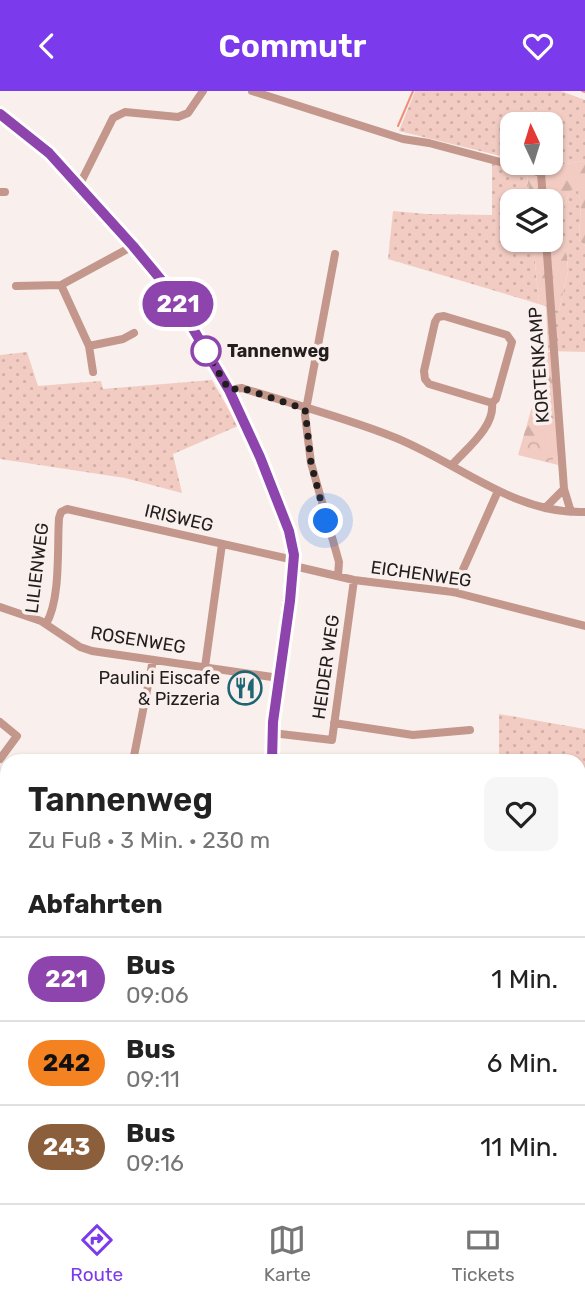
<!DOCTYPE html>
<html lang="de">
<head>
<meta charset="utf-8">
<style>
	:root { --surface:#fff; --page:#f6f6f6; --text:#222; --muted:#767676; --line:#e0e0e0; --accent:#7c3aed }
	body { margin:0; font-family:Rubik,sans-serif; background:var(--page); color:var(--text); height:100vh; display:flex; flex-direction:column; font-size:26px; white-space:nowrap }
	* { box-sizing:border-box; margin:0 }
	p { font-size:23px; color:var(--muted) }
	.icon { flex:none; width:38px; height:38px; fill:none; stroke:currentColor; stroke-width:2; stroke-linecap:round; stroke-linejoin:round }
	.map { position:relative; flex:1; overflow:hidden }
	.drawer { position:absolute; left:0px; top:663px; width:586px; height:450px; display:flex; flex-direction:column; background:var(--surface); border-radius:21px 21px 0 0; box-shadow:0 2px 5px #0004 }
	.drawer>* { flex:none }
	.badge { padding:0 14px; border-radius:23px; font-size:24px; line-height:46px }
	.needle { width:46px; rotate:356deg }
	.tools { position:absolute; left:500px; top:21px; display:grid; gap:14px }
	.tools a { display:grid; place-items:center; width:63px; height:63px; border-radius:14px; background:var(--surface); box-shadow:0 2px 5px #0004; font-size:35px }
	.you { position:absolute; width:35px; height:35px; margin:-18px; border:5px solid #fff; border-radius:50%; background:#1a73e8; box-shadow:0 0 0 10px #1a73e833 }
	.map>.badge { position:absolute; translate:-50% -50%; box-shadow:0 0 0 4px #fff }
	h2 { padding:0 28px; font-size:26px; line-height:63px }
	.round { display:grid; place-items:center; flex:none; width:74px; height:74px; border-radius:14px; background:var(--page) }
	.summary { display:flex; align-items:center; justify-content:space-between; height:119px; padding:0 28px }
	h1 { font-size:33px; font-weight:600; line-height:52px }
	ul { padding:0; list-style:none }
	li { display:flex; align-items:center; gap:21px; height:84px; padding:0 28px; border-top:2px solid var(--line) }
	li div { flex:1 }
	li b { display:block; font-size:26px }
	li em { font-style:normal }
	li .badge { min-width:77px; font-weight:700; text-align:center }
	header { display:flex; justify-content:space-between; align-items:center; height:91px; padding:0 28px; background:var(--accent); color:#fff; font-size:32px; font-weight:600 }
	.menu { display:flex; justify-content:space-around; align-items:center; height:98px; border-top:2px solid var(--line); background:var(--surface); font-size:19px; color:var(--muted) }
	.menu a { display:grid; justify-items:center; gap:4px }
	.menu .on { color:var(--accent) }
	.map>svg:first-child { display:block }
	.grass { fill:url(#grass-dots) }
	.forest { fill:url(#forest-firs) }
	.park { fill:url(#park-crowns) }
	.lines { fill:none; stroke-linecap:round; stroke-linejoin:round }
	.stream { stroke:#f08e76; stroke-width:2 }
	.street { stroke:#c4978c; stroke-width:8 }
	.secondary { stroke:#aa6b5b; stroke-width:12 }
	.line-casing { stroke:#fff; stroke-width:16 }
	.line { stroke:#8e44ad; stroke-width:10 }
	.walk { stroke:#211e1d; stroke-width:7; stroke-dasharray:0 12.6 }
	.stop-dot { fill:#fff; stroke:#8e44ad; stroke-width:3.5 }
	.labels { text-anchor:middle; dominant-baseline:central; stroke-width:7; stroke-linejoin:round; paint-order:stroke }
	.stop-label { font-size:18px; font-weight:bold; fill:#211e1d; stroke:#f9efed; text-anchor:start }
	.street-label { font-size:18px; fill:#211e1d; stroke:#f9efed }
	.poi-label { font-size:18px; fill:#211e1d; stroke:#f9efed; text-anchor:end }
</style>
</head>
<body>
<header><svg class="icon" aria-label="back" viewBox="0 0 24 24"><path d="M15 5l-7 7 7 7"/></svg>Commutr<svg class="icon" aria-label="heart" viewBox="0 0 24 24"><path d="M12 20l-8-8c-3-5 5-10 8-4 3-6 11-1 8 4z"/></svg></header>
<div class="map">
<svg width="585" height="1112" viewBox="0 0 585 1112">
	<defs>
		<pattern id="grass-dots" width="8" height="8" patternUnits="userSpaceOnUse" patternTransform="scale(1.75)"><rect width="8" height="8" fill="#f2ccc2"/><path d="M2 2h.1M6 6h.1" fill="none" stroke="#cfafa6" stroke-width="1.8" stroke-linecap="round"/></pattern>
		<pattern id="forest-firs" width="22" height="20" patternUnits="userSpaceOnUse" patternTransform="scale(1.75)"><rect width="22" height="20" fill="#f2ccc2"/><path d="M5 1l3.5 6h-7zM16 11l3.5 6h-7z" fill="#cfafa6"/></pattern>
		<pattern id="park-crowns" width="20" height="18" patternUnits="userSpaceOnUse" patternTransform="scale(1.75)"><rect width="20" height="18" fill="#f2ccc2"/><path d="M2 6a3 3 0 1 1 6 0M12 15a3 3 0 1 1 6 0" fill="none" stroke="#cfafa6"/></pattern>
	</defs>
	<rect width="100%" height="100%" fill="#f9efed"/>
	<!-- grass -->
	<path class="grass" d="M415,0H561L585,9V70L544,76L528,72H551V33H513V68L399,40Z
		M492,70L527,83L530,110H513V149H533L539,213L388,168L393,120L426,123L492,124Z
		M577,96L581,111L579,149L585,155V261L548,260L546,215L559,220L568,180L567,165L559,139L562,121L570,100Z
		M27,261L38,295L101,290L103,298L212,289L238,335L173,363L182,402L125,387L0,368V264Z
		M499,623L585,638V843H579V670H499Z"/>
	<!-- forest -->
	<path class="forest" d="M585,70V155L579,149L581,111L577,97L570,100L562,121L559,139L567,165L568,180L559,220L539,213L533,149H551V110H530L527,83L544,76Z
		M548,261H552L558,374L518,364Z"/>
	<!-- park -->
	<path class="park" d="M524,346L556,354L552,372L520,364Z"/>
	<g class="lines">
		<!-- stream -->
		<path class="stream" d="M582,0L585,1
			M398,35L413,0"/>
		<!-- street -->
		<path class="street" d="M252,0L403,48L429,52L541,82L543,110
			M79,95L113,27L125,21L178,26L188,22L203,0
			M0,101H5
			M546,149L564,398L571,421
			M335,163L305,324L311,372L339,471L338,485
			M61,194L89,255L93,281
			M16,195L61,194L133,155
			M89,255L123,248L134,242
			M229,299L242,297C292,313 343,326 391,345C455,369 513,424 585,421
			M452,374C466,358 495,336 492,312L496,308L512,251L507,244L444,225L438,226L435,231L424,280L425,288L429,293L492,312
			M545,417L564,398
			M294,475L354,489L453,501L585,535
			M453,501L498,400
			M0,516L41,530L80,556L92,560L279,587
			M46,533C61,508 57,456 59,427L61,421L67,418L294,469
			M205,576L222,453
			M0,631L17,645L0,668
			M334,632L413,644L470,639
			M272,642L332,649L354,489
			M133,670L153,569
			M0,765L7,773
			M0,778L7,780
			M0,860L7,864
			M0,891L7,873
			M0,930L7,938
			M0,1068L7,1072
			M1,1112L7,1098
			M498,1112L499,1106
			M578,1112L585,1100"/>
		<!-- secondary -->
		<path class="secondary" d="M0,23L49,62L133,155L171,202L240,321L289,440L294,464L273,631L272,670
			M321,1106L322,1112"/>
	</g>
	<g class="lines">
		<defs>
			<path id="line" d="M0,23L49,62L133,155L172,202L229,299L260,366L289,440L294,464L290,510L273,631L272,670"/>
		</defs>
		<!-- line casing -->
		<use href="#line" class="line-casing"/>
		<!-- line -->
		<use href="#line" class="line"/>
		<!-- walk -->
		<path class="walk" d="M206,260L203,255L229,299L242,297L305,318L311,372L326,430"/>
	</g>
	<!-- icons -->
	<defs>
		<symbol id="restaurant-ring" viewBox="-11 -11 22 22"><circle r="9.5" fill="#f9efed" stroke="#1e6574" stroke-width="1.5"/><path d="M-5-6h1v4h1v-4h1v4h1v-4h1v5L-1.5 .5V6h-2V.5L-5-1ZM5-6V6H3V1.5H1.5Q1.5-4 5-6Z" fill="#1e6574"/></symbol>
	</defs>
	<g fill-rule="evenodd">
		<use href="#restaurant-ring" x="226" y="578" width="38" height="38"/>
	</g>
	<!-- markers -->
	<circle class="stop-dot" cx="206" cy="260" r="14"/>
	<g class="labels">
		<!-- stop labels -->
		<g class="stop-label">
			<text x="227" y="260">Tannenweg</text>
		</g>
		<!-- street labels -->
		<g class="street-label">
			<text transform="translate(539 274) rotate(-94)">KORTENKAMP</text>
			<text transform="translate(179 427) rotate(13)">IRISWEG</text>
			<text transform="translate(37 477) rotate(-83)">LILIENWEG</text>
			<text transform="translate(421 483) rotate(8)">EICHENWEG</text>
			<text transform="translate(138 549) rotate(9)">ROSENWEG</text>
			<text transform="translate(326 576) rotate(-82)">HEIDER WEG</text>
		</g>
		<!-- poi labels -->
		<g class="poi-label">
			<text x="220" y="587">Paulini Eiscafe<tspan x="220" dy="21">&amp; Pizzeria</tspan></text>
		</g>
	</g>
</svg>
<div class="tools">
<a><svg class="needle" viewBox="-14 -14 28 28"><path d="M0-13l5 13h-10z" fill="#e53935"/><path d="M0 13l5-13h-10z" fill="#767676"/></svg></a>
<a><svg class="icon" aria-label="layers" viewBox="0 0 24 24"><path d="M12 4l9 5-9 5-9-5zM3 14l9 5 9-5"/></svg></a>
</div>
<div class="you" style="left:326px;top:430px"></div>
<b class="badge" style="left:178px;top:213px;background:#8e44ad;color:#fff">221</b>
<section class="drawer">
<div class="summary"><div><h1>Tannenweg</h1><p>Zu Fuß · 3 Min. · 230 m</p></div><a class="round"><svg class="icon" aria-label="heart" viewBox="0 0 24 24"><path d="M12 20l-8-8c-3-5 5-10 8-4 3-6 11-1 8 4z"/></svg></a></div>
<h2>Abfahrten</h2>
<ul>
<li><span class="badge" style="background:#8e44ad;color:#fff">221</span><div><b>Bus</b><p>09:06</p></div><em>1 Min.</em></li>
<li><span class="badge" style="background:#f58220;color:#111">242</span><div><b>Bus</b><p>09:11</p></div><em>6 Min.</em></li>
<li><span class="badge" style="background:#8b5e3c;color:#fff">243</span><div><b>Bus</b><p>09:16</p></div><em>11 Min.</em></li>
</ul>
</section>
</div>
<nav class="menu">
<a class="on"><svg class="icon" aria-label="directions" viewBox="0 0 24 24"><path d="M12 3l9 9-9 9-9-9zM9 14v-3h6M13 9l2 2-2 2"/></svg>Route</a>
<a><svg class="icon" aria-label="map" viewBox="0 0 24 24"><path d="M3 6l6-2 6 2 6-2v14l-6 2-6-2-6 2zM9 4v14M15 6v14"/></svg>Karte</a>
<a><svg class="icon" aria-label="tickets" viewBox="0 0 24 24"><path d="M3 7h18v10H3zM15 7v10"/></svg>Tickets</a>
</nav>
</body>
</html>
